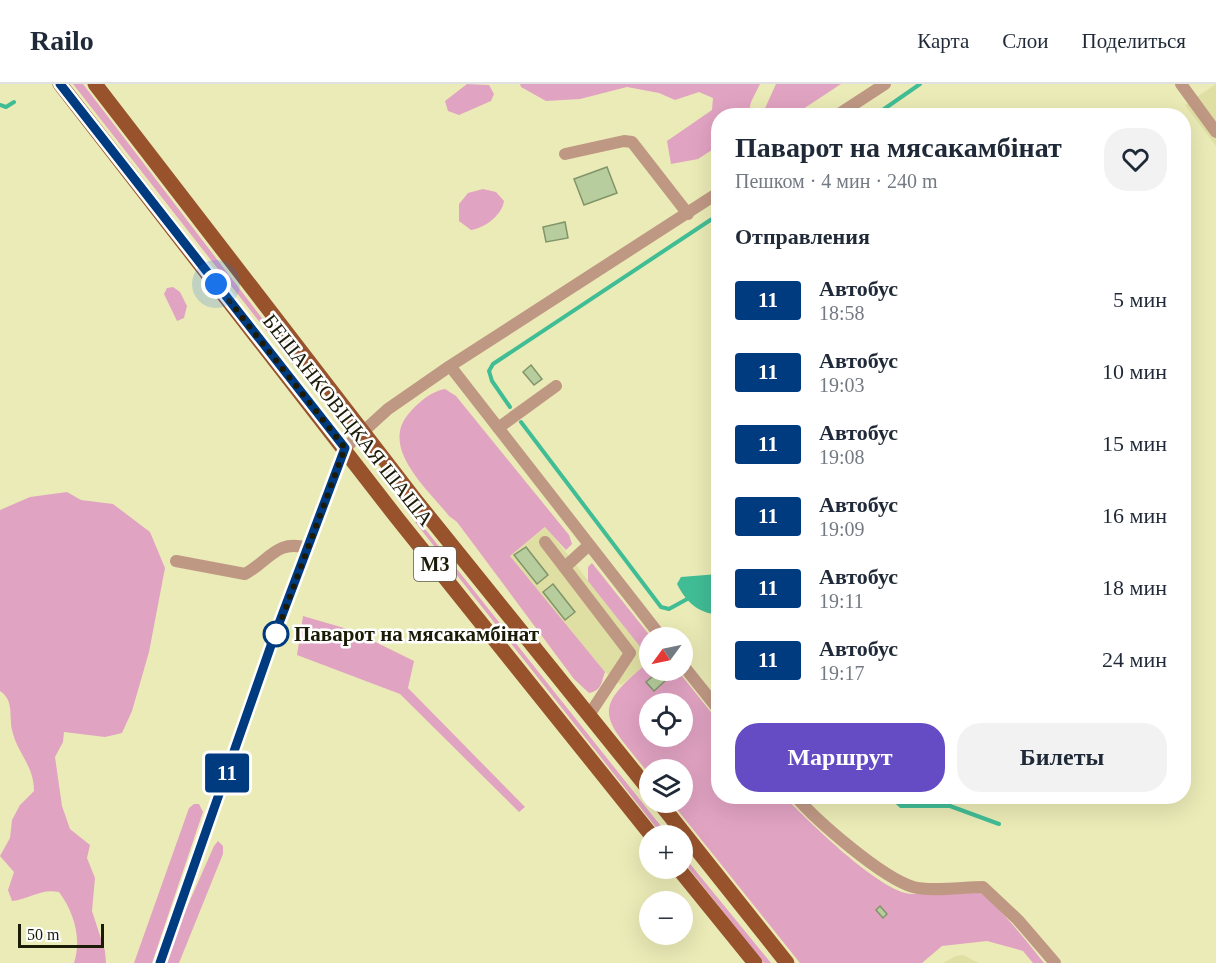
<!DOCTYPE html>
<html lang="ru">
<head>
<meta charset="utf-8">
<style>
	:root { --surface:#fff; --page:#f2f2f3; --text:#1f2937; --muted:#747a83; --line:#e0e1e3; --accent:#654bc4 }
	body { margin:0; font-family:"Times New Roman",serif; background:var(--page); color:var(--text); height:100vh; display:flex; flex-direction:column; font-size:22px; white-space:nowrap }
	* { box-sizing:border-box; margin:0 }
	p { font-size:20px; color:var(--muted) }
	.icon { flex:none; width:33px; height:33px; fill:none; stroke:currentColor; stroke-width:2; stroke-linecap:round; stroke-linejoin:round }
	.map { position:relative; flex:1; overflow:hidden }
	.side { position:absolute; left:711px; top:24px; width:480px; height:696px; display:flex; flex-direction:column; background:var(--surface); border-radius:24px; box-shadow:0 6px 24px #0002 }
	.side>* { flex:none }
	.badge { padding:0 12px; border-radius:4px; font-size:21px; line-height:39px }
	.needle { width:39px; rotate:237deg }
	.fabs { position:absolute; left:639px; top:543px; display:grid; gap:12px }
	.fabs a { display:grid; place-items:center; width:54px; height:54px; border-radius:50%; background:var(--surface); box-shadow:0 6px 24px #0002; font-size:30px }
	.scale { position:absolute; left:18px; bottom:15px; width:86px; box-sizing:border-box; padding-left:6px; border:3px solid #1b1b07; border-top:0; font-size:16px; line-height:21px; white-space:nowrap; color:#1b1b07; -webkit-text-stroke:4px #fff; paint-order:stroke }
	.you { position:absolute; width:30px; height:30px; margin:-15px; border:4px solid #fff; border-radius:50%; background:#1a73e8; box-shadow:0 0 0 9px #1a73e833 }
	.map>.badge { position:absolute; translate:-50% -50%; box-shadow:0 0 0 3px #fff }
	h2 { padding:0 24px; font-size:22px; line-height:54px }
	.round { display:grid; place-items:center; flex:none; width:63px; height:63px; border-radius:24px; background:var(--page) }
	.headline { display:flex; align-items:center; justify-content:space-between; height:102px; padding:0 24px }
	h1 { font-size:28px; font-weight:700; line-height:45px }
	.button { display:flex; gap:12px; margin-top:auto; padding:12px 24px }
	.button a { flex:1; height:69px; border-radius:24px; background:var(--accent); color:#fff; font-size:24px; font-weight:700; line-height:69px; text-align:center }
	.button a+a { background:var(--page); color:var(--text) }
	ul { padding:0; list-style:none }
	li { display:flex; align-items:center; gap:18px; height:72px; padding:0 24px }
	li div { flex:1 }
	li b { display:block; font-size:22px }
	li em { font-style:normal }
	li .badge { min-width:66px; font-weight:700; text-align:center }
	header { display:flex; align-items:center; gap:36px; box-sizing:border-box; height:84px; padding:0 30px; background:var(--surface); border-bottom:2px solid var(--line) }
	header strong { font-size:28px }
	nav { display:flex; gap:33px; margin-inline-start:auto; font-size:21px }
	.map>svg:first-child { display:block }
	.built { fill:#dfdfa3 }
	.green { fill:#e1a3c2; fill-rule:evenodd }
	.water { fill:#41bd95 }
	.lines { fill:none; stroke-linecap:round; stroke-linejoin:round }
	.stream { stroke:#41bd95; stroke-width:4 }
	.building { fill:#b7cd9e; stroke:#819569; stroke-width:1.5 }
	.minor { stroke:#bf9884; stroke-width:12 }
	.major { stroke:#98532d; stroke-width:15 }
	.line-casing { stroke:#fff; stroke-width:14 }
	.line { stroke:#003b80; stroke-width:9 }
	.walk { stroke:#1b1b07; stroke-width:6; stroke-dasharray:0 10.8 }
	.stop-dot { fill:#fff; stroke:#003b80; stroke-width:3 }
	.labels { text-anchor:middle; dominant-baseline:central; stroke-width:5; stroke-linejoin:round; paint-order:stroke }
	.shield { fill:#fff; stroke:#5f5f51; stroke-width:1.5 }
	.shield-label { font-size:20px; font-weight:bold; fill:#1b1b07 }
	.street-label { font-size:21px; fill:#1b1b07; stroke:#fff }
	.stop-label { font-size:21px; font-weight:bold; fill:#1b1b07; stroke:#fff; text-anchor:start }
</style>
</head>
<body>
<header>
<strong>Railo</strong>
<nav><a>Карта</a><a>Слои</a><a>Поделиться</a></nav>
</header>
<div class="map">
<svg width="1216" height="879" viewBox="0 0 1216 879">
	<rect width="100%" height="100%" fill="#ebebb7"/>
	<!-- built -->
	<path class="built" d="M1216,0V62L1185,21Z
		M546,443L649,574V578L621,601L605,588L510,472Z
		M963,871L979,879H943L956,872Z"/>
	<!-- green -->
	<path class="green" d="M73,0H83L297,280L294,282Z
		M467,0L489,1L494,10L491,17L459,31L448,27L445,17Z
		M520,0H760L751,18L748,31L718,32V62L698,75L671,80L667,57L712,26L713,14L699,8L675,16L659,9L627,3L580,15L546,17L521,3Z
		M776,0H841L794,31H762Z
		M483,105L496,108L504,117C502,131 485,144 471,146L459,137V120L468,109Z
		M173,203L180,208L187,222L184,234L177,237L164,210L167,204Z
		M445,305L456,312L569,451L572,460L566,466L545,443L510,472L605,588C601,599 602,606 589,609L574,595L457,438L449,432C427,404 377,362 411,327C420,317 432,307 445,305Z
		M67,408L81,416L113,420L150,448L165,484L149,568L132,627L122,649L105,653L64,648L63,658L55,673L62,722L70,745L90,761L87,774L95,794L92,827L105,867L106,879H74C82,855 74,828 59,808C42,804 29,815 12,817L8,806L14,788L0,772L10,754L12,736L20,721L34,707C34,681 17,669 12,646C9,631 14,616 0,607V426L30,413Z
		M418,436L668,751H662L415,438Z
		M592,479L651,553L649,574L588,497V483Z
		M303,532L351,546L414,577L408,604L525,723L519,728L400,610L297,571Z
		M649,578L650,586L678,587L718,637V712L785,713C807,736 880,808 911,810C928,811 959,801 975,806C992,812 1031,863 1044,879H1033L1023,867L987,857L942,862L922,879H800L672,719L682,718V686H650L649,690C606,635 586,628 649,578ZM650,620H682V652H650Z
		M194,720H199L203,728L152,879H134L189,724Z
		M218,757L223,762V770L179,879H166L179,841L214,762Z
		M682,770L771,879H764L683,777Z"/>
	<!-- water -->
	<path class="water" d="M718,490V531C697,528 687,519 677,500L681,493Z"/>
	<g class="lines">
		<!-- stream -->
		<path class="stream" d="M0,21L6,23L14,18
			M874,32L920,0
			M510,323L492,297L489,287L493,280L718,131
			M521,338L661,523L669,525L689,514
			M890,712L901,722H950L999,740"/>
	</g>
	<!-- building -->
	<path class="building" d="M607,83L617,109L584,121L574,95Z
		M565,138L568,154L546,158L543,143Z
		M531,281L542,295L534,301L523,288Z
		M526,463L548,491L537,500L514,471Z
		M553,500L575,528L565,536L543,508Z
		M658,588L665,597L654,607L646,598Z
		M880,822L887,830L883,834L876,826Z"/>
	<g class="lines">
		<!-- minor -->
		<path class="minor" d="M1181,0L1216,48
			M836,32L885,0
			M565,70L624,57L632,58L688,130
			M450,282L662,554
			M498,344L556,302
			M545,458L630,569L589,631
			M176,477L245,490C270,476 277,455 307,464
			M565,483L589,461
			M682,580L718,625
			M795,712C818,738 881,793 913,803C930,808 964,803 983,803L1018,836L1055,879
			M160,879L275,550L345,364L388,325L450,282L718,109"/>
		<!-- major -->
		<path class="major" d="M60,0L397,434L652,752
			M95,0L417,418L650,707
			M659,718L787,879
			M678,784L755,879"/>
	</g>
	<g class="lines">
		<defs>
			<path id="line" d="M60,0L345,364L275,550L160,879"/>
		</defs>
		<!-- line casing -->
		<use href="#line" class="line-casing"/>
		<!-- line -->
		<use href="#line" class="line"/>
		<!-- walk -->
		<path class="walk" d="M216,200L345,364L276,550"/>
	</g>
	<!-- markers -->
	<circle class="stop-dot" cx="276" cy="550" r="12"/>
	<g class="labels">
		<!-- shield labels -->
		<rect class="shield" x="414" y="463" width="42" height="34" rx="4.5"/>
		<g class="shield-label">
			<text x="435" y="480">М3</text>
		</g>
		<!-- street labels -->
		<g class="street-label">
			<text transform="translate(348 336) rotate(52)">БЕШАНКОВІЦКАЯ ШАША</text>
		</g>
		<!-- stop labels -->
		<g class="stop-label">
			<text x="294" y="550">Паварот на мясакамбінат</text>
		</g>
	</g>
</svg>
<div class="fabs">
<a><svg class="needle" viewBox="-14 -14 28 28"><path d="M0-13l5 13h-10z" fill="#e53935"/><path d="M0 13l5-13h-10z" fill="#747a83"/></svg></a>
<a><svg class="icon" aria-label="locate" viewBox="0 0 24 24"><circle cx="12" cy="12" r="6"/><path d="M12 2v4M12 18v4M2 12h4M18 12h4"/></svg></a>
<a><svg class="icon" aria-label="layers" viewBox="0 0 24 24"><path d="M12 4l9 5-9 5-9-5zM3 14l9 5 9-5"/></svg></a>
<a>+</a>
<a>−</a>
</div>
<div class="scale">50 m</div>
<div class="you" style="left:216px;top:200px"></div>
<b class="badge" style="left:227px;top:689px;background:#003b80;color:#fff">11</b>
<section class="side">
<div class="headline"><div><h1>Паварот на мясакамбінат</h1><p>Пешком · 4 мин · 240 m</p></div><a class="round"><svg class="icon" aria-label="heart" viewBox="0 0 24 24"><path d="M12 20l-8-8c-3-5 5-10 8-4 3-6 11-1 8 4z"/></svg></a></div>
<h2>Отправления</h2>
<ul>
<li><span class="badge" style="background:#003b80;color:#fff">11</span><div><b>Автобус</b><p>18:58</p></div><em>5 мин</em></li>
<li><span class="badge" style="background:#003b80;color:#fff">11</span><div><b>Автобус</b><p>19:03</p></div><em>10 мин</em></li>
<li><span class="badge" style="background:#003b80;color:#fff">11</span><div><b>Автобус</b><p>19:08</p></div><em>15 мин</em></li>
<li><span class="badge" style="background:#003b80;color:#fff">11</span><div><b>Автобус</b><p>19:09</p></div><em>16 мин</em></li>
<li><span class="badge" style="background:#003b80;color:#fff">11</span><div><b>Автобус</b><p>19:11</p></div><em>18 мин</em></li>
<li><span class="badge" style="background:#003b80;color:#fff">11</span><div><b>Автобус</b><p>19:17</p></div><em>24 мин</em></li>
</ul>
<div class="button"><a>Маршрут</a><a>Билеты</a></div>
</section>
</div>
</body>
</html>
